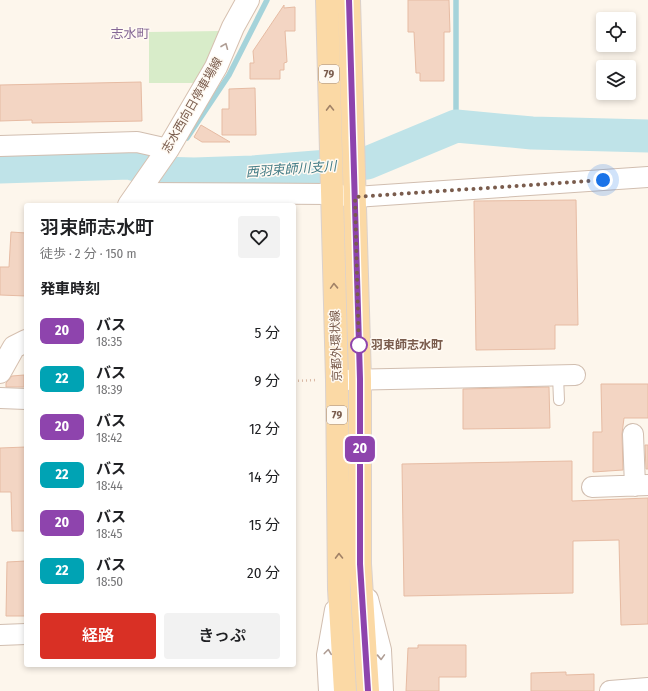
<!DOCTYPE html>
<html lang="ja">
<head>
<meta charset="utf-8">
<style>
	:root { --surface:#fff; --page:#f2f2f2; --text:#202124; --muted:#757577; --accent:#d93025 }
	body { margin:0; font-family:"Fira Sans Condensed","Noto Sans JP",sans-serif; background:var(--page); color:var(--text); height:100vh; display:flex; flex-direction:column; font-size:15px; white-space:nowrap }
	* { box-sizing:border-box; margin:0 }
	p { font-size:13px; color:var(--muted) }
	.icon { flex:none; width:22px; height:22px; fill:none; stroke:currentColor; stroke-width:2; stroke-linecap:round; stroke-linejoin:round }
	.map { position:relative; flex:1; overflow:hidden }
	.drawer { position:absolute; left:24px; top:203px; width:272px; height:464px; display:flex; flex-direction:column; background:var(--surface); border-radius:4px; box-shadow:0 2px 6px #0003 }
	.drawer>* { flex:none }
	.badge { padding:0 8px; border-radius:6px; font-size:14px; line-height:26px }
	.buttons { position:absolute; left:596px; top:12px; display:grid; gap:8px }
	.buttons a { display:grid; place-items:center; width:40px; height:40px; border-radius:4px; background:var(--surface); box-shadow:0 2px 6px #0003; font-size:20px }
	.you { position:absolute; width:20px; height:20px; margin:-10px; border:3px solid #fff; border-radius:50%; background:#1a73e8; box-shadow:0 0 0 6px #1a73e833 }
	.map>.badge { position:absolute; translate:-50% -50%; box-shadow:0 0 0 2px #fff }
	h2 { padding:0 16px; font-size:15px; line-height:36px }
	.round { display:grid; place-items:center; flex:none; width:42px; height:42px; border-radius:4px; background:var(--page) }
	.headline { display:flex; align-items:center; justify-content:space-between; height:68px; padding:0 16px }
	h1 { font-size:19px; font-weight:600; line-height:30px }
	.primary-button { display:flex; gap:8px; margin-top:auto; padding:8px 16px }
	.primary-button a { flex:1; height:46px; border-radius:4px; background:var(--accent); color:#fff; font-size:16px; font-weight:600; line-height:46px; text-align:center }
	.primary-button a+a { background:var(--page); color:var(--text) }
	ul { padding:0; list-style:none }
	li { display:flex; align-items:center; gap:12px; height:48px; padding:0 16px }
	li div { flex:1 }
	li b { display:block; font-size:15px }
	li em { font-style:normal }
	li .badge { min-width:44px; font-weight:700; text-align:center }
	.map>svg:first-child { display:block }
	.green { fill:#d8ecc9 }
	.lines { fill:none; stroke-linecap:round; stroke-linejoin:round }
	.stream { stroke:#a5d3da; stroke-width:5.5 }
	.river { stroke:#bfe3e8; stroke-width:33 }
	.building { fill:#f3d5c3; stroke:#e6bba3 }
	.service-casing { stroke:#d1beb0; stroke-width:12 }
	.minor-casing { stroke:#d1beb0; stroke-width:22 }
	.secondary-casing { stroke:#d6c0b0; stroke-width:24 }
	.primary-casing { stroke:#dad1cd; stroke-width:24 }
	.path { stroke:#d9b8a5; stroke-width:2.5; stroke-dasharray:1 3; stroke-linecap:butt }
	.service { stroke:#fff; stroke-width:10 }
	.minor { stroke:#fff; stroke-width:20 }
	.secondary { stroke:#fff; stroke-width:22 }
	.primary { stroke:#fbd9a5; stroke-width:22 }
	.oneway { stroke:#af9d94 }
	.oneway2 { stroke:#a18267 }
	.line-casing { stroke:#fff; stroke-width:9 }
	.line { stroke:#8e44ad; stroke-width:6 }
	.walk { stroke:#7a5c4d; stroke-width:4; stroke-dasharray:0 7.2 }
	.stop-dot { fill:#fff; stroke:#8e44ad; stroke-width:2 }
	.labels { text-anchor:middle; dominant-baseline:central; stroke-width:3; stroke-linejoin:round; paint-order:stroke }
	.shield { fill:#fffaf3; stroke:#a28b7f; stroke-width:1 }
	.shield-label { font-size:11px; font-weight:bold; fill:#7a5c4d }
	.street-label { font-size:12px; fill:#7a5c4d; stroke:#fffaf3 }
	.stop-label { font-size:12px; font-weight:bold; fill:#7a5c4d; stroke:#fffaf3; text-anchor:start }
	.neighbourhood-label { font-size:13px; fill:#846695; stroke:#fffaf3 }
	.water-label { font-size:13px; font-style:italic; fill:#437c86; stroke:#fffaf3 }
</style>
</head>
<body>
<div class="map">
<svg width="648" height="691" viewBox="0 0 648 691">
	<rect width="100%" height="100%" fill="#fdf6ec"/>
	<!-- green -->
	<path class="green" d="M220,31L200,83H149V32Z"/>
	<g class="lines">
		<!-- stream -->
		<path class="stream" d="M456,126V0
			M187,138L229,75L267,0"/>
		<!-- river -->
		<path class="river" d="M0,167L130,163L160,173L194,174L253,172L367,163L456,126L532,133L648,136"/>
	</g>
	<!-- building -->
	<path class="building" d="M408,0H449L450,32H444V81H420V73H416L414,32H408Z
		M284,5V8L295,7V31H285L287,62L284,63V70H280V79H250V63H254L253,51Z
		M141,82L142,121L32,123V120L0,121V85Z
		M255,88L256,135H222V109H229V89Z
		M201,125L230,142H202L194,137Z
		M576,200L578,325H555V349L476,350L474,201Z
		M11,232L26,233V296L0,295V267H9Z
		M24,375V387H6V383L12,376Z
		M601,384H648V418H624L622,434L623,470L593,472V432H602Z
		M549,387L550,428L463,429V389Z
		M645,445H648V469H646Z
		M26,447V531H12L11,492H0V448Z
		M572,461V501L648,498V624L621,625L619,540L573,541V593L404,596L402,464Z
		M26,561V616H6L7,562Z
		M418,645H466V677H439V691H406L408,648H418Z
		M566,672V675L594,674V691H531V673Z"/>
	<g class="lines">
		<defs>
			<path id="service" d="M558,376L559,400"/>
			<path id="minor" d="M0,146L137,142L168,149
				M137,193L331,194L355,197L648,177
				M343,380L575,375
				M0,398L26,399
				M633,434L635,486
				M592,487L648,485
				M368,599L381,650L383,691
				M0,635L26,634
				M329,691L327,655L335,610
				M610,691L648,688"/>
			<path id="secondary" d="M129,205L168,149L216,67L233,27L248,0
				M0,372L14,347L26,341"/>
			<path id="primary" d="M327,0L337,380L339,589L345,691
				M349,0L360,379V564L368,691"/>
		</defs>
		<!-- service casing -->
		<use href="#service" class="service-casing"/>
		<!-- minor casing -->
		<use href="#minor" class="minor-casing"/>
		<!-- secondary casing -->
		<use href="#secondary" class="secondary-casing"/>
		<!-- primary casing -->
		<use href="#primary" class="primary-casing"/>
		<!-- path -->
		<path class="path" d="M294,381L317,380"/>
		<!-- service -->
		<use href="#service" class="service"/>
		<!-- minor -->
		<use href="#minor" class="minor"/>
		<!-- secondary -->
		<use href="#secondary" class="secondary"/>
		<!-- primary -->
		<use href="#primary" class="primary"/>
	</g>
	<!-- one-way arrows -->
	<defs><path id="oneway-chevron" d="M-2-3.5L2.5 0L-2 3.5" fill="none" stroke-width="1.6" stroke-linecap="round" stroke-linejoin="round"/></defs>
	<g class="oneway">
		<use href="#oneway-chevron" transform="translate(225 46) rotate(-68)"/>
		<use href="#oneway-chevron" transform="translate(328 652) rotate(-83)"/>
		<use href="#oneway-chevron" transform="translate(381 657) rotate(88)"/>
	</g>
	<g class="oneway2">
		<use href="#oneway-chevron" transform="translate(330 108) rotate(-91)"/>
		<use href="#oneway-chevron" transform="translate(334 286) rotate(-92)"/>
		<use href="#oneway-chevron" transform="translate(339 556) rotate(-91)"/>
	</g>
	<g class="lines">
		<defs>
			<path id="line" d="M349,0L360,379V564L368,691"/>
		</defs>
		<!-- line casing -->
		<use href="#line" class="line-casing"/>
		<!-- line -->
		<use href="#line" class="line"/>
		<!-- walk -->
		<path class="walk" d="M359,345V352L355,197L603,180"/>
	</g>
	<!-- markers -->
	<circle class="stop-dot" cx="359" cy="345" r="8"/>
	<g class="labels">
		<!-- shield labels -->
		<g class="shield">
			<rect x="319" y="65" width="20" height="18" rx="3"/>
			<rect x="327" y="406" width="20" height="18" rx="3"/>
		</g>
		<g class="shield-label">
			<text x="329" y="74">79</text>
			<text x="337" y="415">79</text>
		</g>
		<!-- street labels -->
		<g class="street-label">
			<text transform="translate(192 105) rotate(-60)">志水西向日停車場線</text>
			<text transform="translate(336 346) rotate(-92)">京都外環状線</text>
		</g>
		<!-- stop labels -->
		<g class="stop-label">
			<text x="371" y="345">羽束師志水町</text>
		</g>
		<!-- neighbourhood labels -->
		<g class="neighbourhood-label">
			<text x="130" y="33">志水町</text>
		</g>
		<!-- water labels -->
		<g class="water-label">
			<text transform="translate(291 169) rotate(-4)">西羽束師川支川</text>
		</g>
	</g>
</svg>
<div class="buttons">
<a><svg class="icon" aria-label="locate" viewBox="0 0 24 24"><circle cx="12" cy="12" r="6"/><path d="M12 2v4M12 18v4M2 12h4M18 12h4"/></svg></a>
<a><svg class="icon" aria-label="layers" viewBox="0 0 24 24"><path d="M12 4l9 5-9 5-9-5zM3 14l9 5 9-5"/></svg></a>
</div>
<div class="you" style="left:603px;top:180px"></div>
<b class="badge" style="left:360px;top:449px;background:#8e44ad;color:#fff">20</b>
<section class="drawer">
<div class="headline"><div><h1>羽束師志水町</h1><p>徒歩 · 2 分 · 150 m</p></div><a class="round"><svg class="icon" aria-label="heart" viewBox="0 0 24 24"><path d="M12 20l-8-8c-3-5 5-10 8-4 3-6 11-1 8 4z"/></svg></a></div>
<h2>発車時刻</h2>
<ul>
<li><span class="badge" style="background:#8e44ad;color:#fff">20</span><div><b>バス</b><p>18:35</p></div><em>5 分</em></li>
<li><span class="badge" style="background:#00a3b4;color:#fff">22</span><div><b>バス</b><p>18:39</p></div><em>9 分</em></li>
<li><span class="badge" style="background:#8e44ad;color:#fff">20</span><div><b>バス</b><p>18:42</p></div><em>12 分</em></li>
<li><span class="badge" style="background:#00a3b4;color:#fff">22</span><div><b>バス</b><p>18:44</p></div><em>14 分</em></li>
<li><span class="badge" style="background:#8e44ad;color:#fff">20</span><div><b>バス</b><p>18:45</p></div><em>15 分</em></li>
<li><span class="badge" style="background:#00a3b4;color:#fff">22</span><div><b>バス</b><p>18:50</p></div><em>20 分</em></li>
</ul>
<div class="primary-button"><a>経路</a><a>きっぷ</a></div>
</section>
</div>
</body>
</html>
